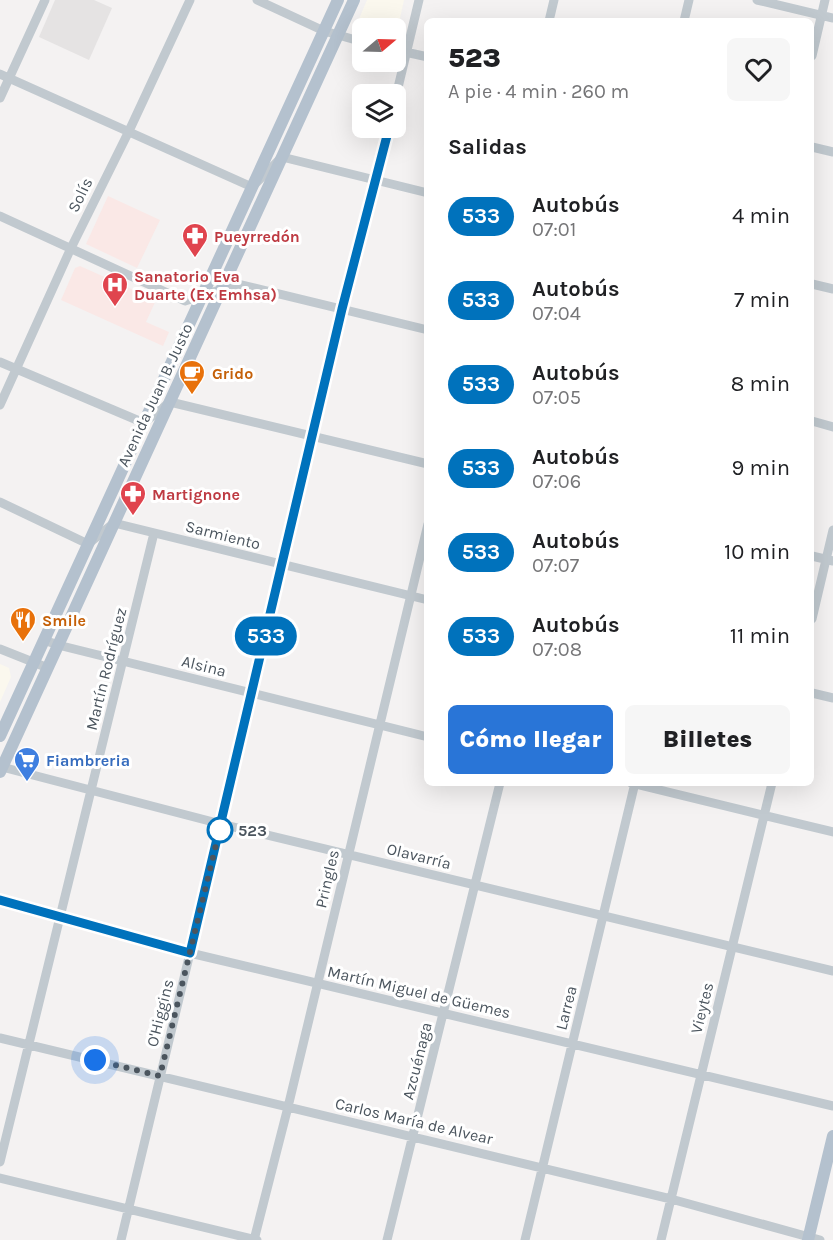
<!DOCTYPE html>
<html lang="es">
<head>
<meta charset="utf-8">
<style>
	:root { --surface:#fff; --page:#f6f6f6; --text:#202124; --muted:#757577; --accent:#2975d7 }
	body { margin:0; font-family:Karla,sans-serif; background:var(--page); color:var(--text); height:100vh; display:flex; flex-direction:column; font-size:22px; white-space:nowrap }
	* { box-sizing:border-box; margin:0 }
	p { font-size:20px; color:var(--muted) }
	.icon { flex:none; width:33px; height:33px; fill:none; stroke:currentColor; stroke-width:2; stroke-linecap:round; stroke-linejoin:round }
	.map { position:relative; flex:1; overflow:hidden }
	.panel { position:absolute; left:424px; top:18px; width:390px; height:768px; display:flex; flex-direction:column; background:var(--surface); border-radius:9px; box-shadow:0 6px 24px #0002 }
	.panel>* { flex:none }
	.badge { padding:0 12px; border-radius:20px; font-size:21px; line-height:39px }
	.needle { width:39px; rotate:71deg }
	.controls { position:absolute; left:352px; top:18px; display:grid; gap:12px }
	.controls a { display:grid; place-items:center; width:54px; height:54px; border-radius:9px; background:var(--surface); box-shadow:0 6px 24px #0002; font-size:30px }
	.you { position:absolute; width:30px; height:30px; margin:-15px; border:4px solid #fff; border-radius:50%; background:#1a73e8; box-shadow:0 0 0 9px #1a73e833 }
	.map>.badge { position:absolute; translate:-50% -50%; box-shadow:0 0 0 3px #fff }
	h2 { padding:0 24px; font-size:22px; line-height:54px }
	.round { display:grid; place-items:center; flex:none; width:63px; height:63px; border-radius:9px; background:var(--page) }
	.overview { display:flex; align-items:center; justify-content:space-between; height:102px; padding:0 24px }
	h1 { font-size:28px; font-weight:800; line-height:45px }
	.button { display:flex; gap:12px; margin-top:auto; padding:12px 24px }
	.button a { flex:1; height:69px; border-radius:9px; background:var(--accent); color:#fff; font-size:24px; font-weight:800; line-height:69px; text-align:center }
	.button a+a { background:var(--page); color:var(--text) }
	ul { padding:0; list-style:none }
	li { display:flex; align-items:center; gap:18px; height:84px; padding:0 24px }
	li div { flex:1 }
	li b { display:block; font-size:22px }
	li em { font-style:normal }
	li .badge { min-width:66px; font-weight:700; text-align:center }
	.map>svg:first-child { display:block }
	.commercial { fill:#fbf8ee }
	.education { fill:#e5e3e3 }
	.medical { fill:#fae8e6 }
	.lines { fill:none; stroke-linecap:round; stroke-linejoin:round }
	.minor { stroke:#c1c9cf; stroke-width:9 }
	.major { stroke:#b4c1ce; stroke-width:12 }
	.line-casing { stroke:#fff; stroke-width:14 }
	.line { stroke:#0072bc; stroke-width:9 }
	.walk { stroke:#4b555e; stroke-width:6; stroke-dasharray:0 10.8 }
	.stop-dot { fill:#fff; stroke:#0072bc; stroke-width:3 }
	.labels { text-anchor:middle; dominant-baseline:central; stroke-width:6; stroke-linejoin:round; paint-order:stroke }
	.street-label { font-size:16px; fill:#4b555e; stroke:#fff }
	.health-label { font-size:16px; font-weight:bold; fill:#be3a42; stroke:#fff; text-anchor:start }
	.food-label { font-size:16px; font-weight:bold; fill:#c56008; stroke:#fff; text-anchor:start }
	.shop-label { font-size:16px; font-weight:bold; fill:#366cbe; stroke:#fff; text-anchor:start }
	.stop-label { font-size:16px; font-weight:bold; fill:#4b555e; stroke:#fff; text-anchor:start }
</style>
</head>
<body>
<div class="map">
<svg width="833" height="1240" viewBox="0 0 833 1240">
	<rect width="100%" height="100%" fill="#f4f2f2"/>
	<!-- commercial -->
	<path class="commercial" d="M367,0H404L396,36V28H363V31L357,30L356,26Z
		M0,664L9,668L11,677L0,702Z"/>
	<!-- education -->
	<path class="education" d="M55,0H94L112,8L89,60L39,37Z"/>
	<!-- medical -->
	<path class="medical" d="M108,196L160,220L137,268L86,244Z
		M80,266L156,300L146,322L169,332L163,346L61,300L75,268Z"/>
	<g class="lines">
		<!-- minor -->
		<path class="minor" d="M257,0L324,31L363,42
			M757,0L833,18
			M549,21L554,0
			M684,21L689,0
			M396,50L428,57
			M812,56L825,0
			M0,74L252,187L282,157L428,193
			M396,96L419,0
			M0,98L45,0
			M812,147L833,152
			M0,216L185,301L238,284L428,330
			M812,284L833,289
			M0,362L144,423L170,402L428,464
			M0,405L71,248L129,131L190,0
			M812,421L833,427
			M0,502L88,544L114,523L428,600
			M812,556L833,561
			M812,619L833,530
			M44,640L58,645L428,737
			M0,649L48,668
			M812,693L833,698
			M0,768L2,767L221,824L833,971
			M631,783L833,832
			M0,900L190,953L833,1106
			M0,1038L671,1199L820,1240
			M0,1162L154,533
			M0,1178L257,1240
			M121,1240L283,566L342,309L389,128
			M254,1240L288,1107L428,524
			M387,1240L500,783
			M525,1240L635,783
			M661,1240L772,783"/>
		<!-- major -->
		<path class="major" d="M0,736L338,0
			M0,772L354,0
			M808,1240L833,1136"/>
	</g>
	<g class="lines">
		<defs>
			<path id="line" d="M0,900L190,953L342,309L389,128"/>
		</defs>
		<!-- line casing -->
		<use href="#line" class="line-casing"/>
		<!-- line -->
		<use href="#line" class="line"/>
		<!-- walk -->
		<path class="walk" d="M95,1060L160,1076L221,824L220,830"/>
	</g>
	<!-- icons -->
	<defs>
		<symbol id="pharmacy-pin" viewBox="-11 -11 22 30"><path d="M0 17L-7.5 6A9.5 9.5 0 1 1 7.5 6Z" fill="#e0444e" stroke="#fff"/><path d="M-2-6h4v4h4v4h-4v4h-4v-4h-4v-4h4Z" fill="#fff"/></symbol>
		<symbol id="hospital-pin" viewBox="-11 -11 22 30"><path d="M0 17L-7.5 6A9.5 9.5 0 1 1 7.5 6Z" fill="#e0444e" stroke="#fff"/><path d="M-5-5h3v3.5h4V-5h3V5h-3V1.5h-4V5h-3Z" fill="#fff"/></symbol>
		<symbol id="cafe-pin" viewBox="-11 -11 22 30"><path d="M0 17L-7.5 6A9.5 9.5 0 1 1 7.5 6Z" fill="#e8710a" stroke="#fff"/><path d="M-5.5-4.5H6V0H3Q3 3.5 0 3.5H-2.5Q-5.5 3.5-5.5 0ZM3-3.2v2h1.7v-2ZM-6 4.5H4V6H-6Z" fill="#fff"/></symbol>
		<symbol id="restaurant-pin" viewBox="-11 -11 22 30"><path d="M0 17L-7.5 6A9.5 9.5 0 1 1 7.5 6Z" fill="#e8710a" stroke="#fff"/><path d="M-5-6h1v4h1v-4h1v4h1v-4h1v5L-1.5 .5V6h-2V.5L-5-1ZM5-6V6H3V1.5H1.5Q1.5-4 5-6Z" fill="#fff"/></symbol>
		<symbol id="supermarket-pin" viewBox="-11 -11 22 30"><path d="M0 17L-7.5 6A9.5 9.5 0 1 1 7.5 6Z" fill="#3f7fe0" stroke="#fff"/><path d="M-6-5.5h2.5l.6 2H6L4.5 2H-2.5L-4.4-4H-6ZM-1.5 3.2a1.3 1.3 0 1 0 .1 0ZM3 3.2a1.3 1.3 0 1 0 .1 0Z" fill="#fff"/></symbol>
	</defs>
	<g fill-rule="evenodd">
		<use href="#pharmacy-pin" x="180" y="221" width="30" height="40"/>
		<use href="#hospital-pin" x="100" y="270" width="30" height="40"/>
		<use href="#cafe-pin" x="177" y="358" width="30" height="40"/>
		<use href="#pharmacy-pin" x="118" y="479" width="30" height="40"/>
		<use href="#restaurant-pin" x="8" y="605" width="30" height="40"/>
		<use href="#supermarket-pin" x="12" y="745" width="30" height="40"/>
	</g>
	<!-- markers -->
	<circle class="stop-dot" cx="220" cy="830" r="12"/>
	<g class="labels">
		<!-- street labels -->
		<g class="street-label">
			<text transform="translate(80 195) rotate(-64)">Solís</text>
			<text transform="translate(155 395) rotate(-65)">Avenida Juan B. Justo</text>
			<text transform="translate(223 535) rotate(14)">Sarmiento</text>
			<text transform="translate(204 666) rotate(14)">Alsina</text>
			<text transform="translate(106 669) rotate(-76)">Martín Rodríguez</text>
			<text transform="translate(419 856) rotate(14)">Olavarría</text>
			<text transform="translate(327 879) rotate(-77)">Pringles</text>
			<text transform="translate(419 992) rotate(13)">Martín Miguel de Güemes</text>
			<text transform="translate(566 1008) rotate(-76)">Larrea</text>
			<text transform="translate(702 1008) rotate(-76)">Vieytes</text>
			<text transform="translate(160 1013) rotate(-76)">O'Higgins</text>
			<text transform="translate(417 1061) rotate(-76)">Azcuénaga</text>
			<text transform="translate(414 1121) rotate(13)">Carlos María de Alvear</text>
		</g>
		<!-- health labels -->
		<g class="health-label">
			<text x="214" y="236">Pueyrredón</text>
			<text x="134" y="276">Sanatorio Eva<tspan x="134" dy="18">Duarte (Ex Emhsa)</tspan></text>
			<text x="152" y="494">Martignone</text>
		</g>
		<!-- food labels -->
		<g class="food-label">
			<text x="212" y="373">Grido</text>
			<text x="42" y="620">Smile</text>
		</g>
		<!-- shop labels -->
		<g class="shop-label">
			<text x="46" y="760">Fiambreria</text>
		</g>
		<!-- stop labels -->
		<g class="stop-label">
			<text x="238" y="830">523</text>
		</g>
	</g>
</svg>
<div class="controls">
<a><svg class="needle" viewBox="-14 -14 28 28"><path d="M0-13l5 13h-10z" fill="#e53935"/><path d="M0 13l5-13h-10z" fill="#757577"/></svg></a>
<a><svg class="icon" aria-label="layers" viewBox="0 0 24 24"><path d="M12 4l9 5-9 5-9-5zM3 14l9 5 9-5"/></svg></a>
</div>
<div class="you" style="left:95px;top:1060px"></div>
<b class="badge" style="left:266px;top:636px;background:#0072bc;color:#fff">533</b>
<section class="panel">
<div class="overview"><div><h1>523</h1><p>A pie · 4 min · 260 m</p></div><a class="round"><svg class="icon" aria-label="heart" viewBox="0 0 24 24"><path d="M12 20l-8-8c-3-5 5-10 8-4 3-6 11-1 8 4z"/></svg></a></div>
<h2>Salidas</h2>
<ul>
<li><span class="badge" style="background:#0072bc;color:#fff">533</span><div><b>Autobús</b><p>07:01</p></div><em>4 min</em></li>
<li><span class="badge" style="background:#0072bc;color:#fff">533</span><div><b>Autobús</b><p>07:04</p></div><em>7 min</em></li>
<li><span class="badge" style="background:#0072bc;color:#fff">533</span><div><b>Autobús</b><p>07:05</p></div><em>8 min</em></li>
<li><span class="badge" style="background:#0072bc;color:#fff">533</span><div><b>Autobús</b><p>07:06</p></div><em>9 min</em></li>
<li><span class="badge" style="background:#0072bc;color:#fff">533</span><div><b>Autobús</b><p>07:07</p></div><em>10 min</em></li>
<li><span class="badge" style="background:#0072bc;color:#fff">533</span><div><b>Autobús</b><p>07:08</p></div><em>11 min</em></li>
</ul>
<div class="button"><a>Cómo llegar</a><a>Billetes</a></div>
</section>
</div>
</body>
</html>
